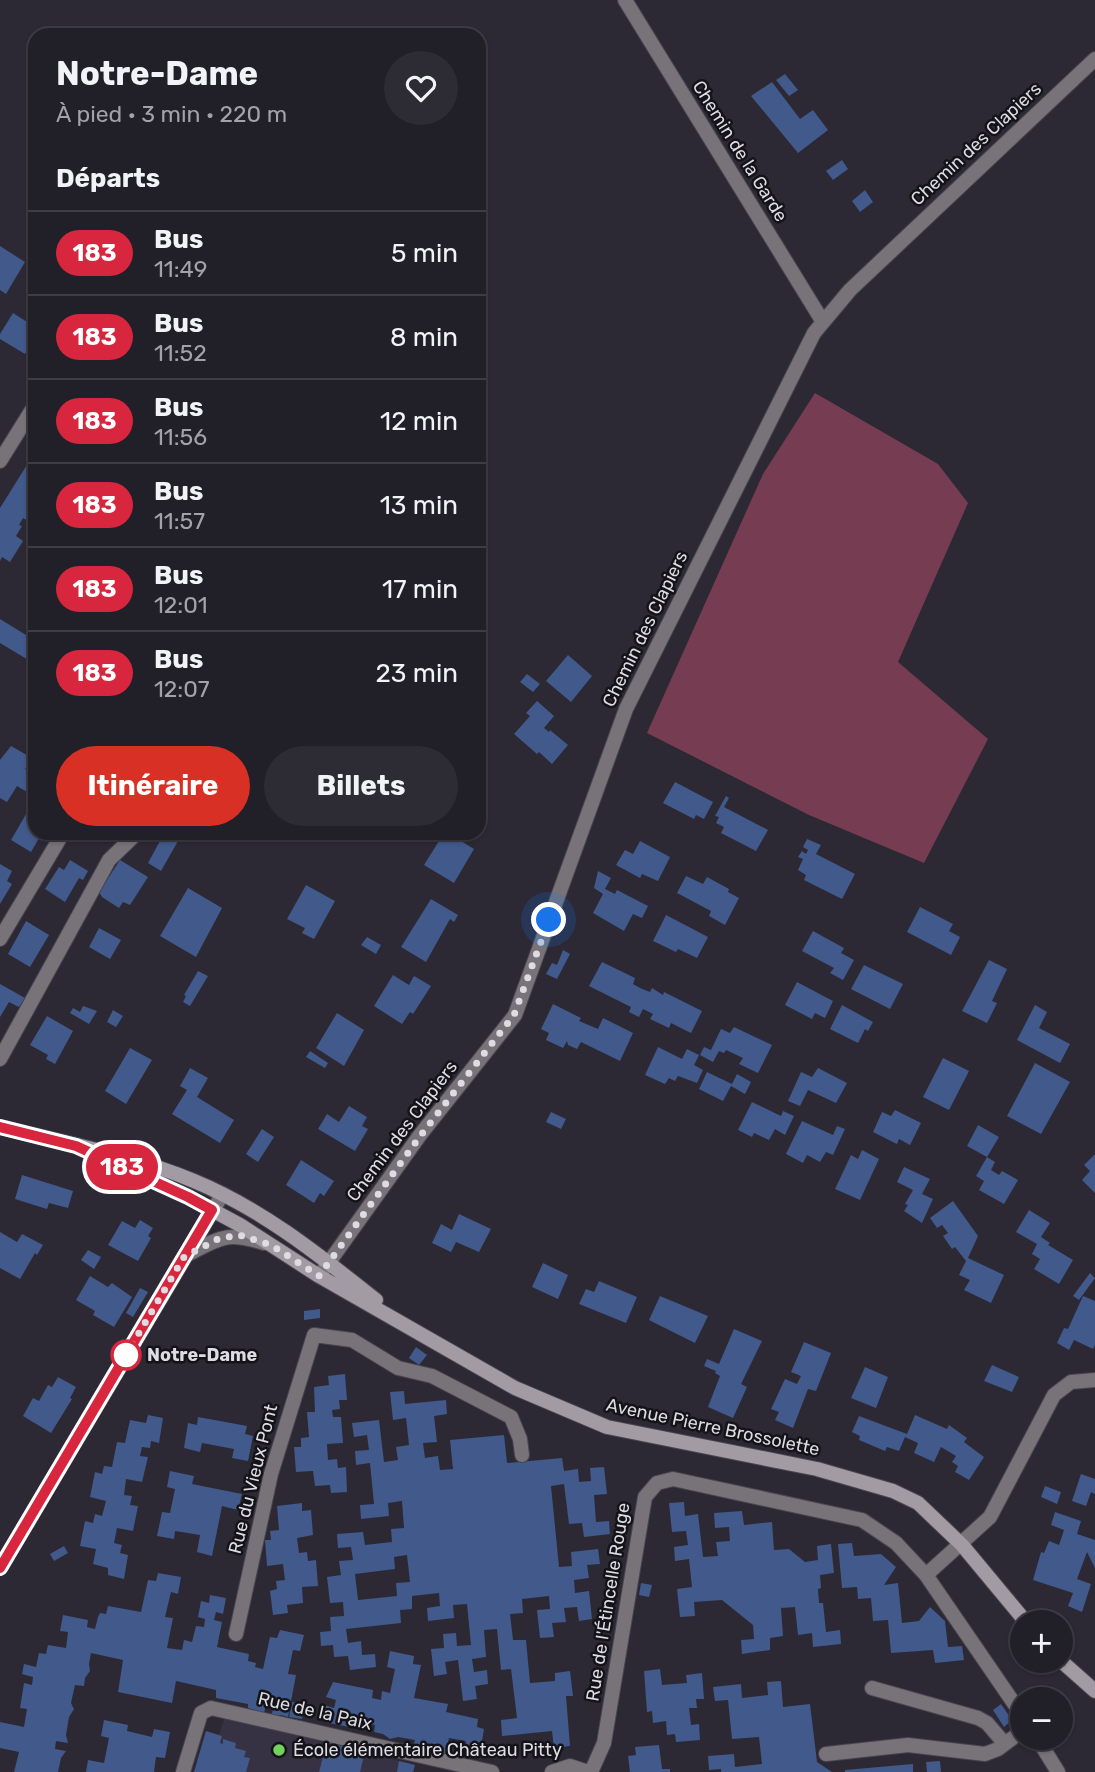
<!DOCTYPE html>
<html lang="fr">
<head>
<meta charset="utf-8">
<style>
	:root { --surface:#211f28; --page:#2d2c34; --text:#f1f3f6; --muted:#a2a2a8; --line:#3e3d45; --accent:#d93025 }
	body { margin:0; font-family:Rubik,sans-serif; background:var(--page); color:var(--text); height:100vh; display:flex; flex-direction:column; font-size:26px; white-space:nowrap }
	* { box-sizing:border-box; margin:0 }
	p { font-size:23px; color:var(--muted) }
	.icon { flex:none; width:38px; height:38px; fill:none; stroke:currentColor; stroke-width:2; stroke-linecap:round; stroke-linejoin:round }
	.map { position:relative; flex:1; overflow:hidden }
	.details { position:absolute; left:28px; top:28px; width:458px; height:812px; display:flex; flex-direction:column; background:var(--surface); border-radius:21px; box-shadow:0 2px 5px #0004,0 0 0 2px var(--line) }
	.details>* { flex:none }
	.badge { padding:0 14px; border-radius:23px; font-size:24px; line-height:46px }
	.fabs { position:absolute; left:1010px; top:1610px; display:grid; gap:14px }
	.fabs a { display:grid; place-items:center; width:63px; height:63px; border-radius:50%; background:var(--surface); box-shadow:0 2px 5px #0004,0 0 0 2px var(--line); font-size:35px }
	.you { position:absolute; width:35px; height:35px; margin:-18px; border:5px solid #fff; border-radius:50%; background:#1a73e8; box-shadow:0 0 0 10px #1a73e833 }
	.map>.badge { position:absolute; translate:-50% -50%; box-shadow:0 0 0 4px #fff }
	h2 { padding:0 28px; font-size:26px; line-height:63px }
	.round { display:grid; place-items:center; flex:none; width:74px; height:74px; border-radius:37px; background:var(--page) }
	.summary { display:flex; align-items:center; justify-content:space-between; height:119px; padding:0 28px }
	h1 { font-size:33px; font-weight:700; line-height:52px }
	.primary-button { display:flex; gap:14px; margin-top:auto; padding:14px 28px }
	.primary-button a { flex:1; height:80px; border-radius:42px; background:var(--accent); color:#fff; font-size:28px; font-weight:700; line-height:80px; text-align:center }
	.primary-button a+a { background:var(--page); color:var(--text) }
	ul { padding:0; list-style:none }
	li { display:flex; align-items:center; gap:21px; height:84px; padding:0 28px; border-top:2px solid var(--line) }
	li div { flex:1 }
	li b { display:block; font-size:26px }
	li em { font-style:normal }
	li .badge { min-width:77px; font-weight:700; text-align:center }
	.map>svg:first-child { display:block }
	.built { fill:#363243 }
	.green { fill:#763c52 }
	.building { fill:#41598b; fill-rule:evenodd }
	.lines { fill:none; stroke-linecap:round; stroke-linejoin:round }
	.street-casing { stroke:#484551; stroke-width:16 }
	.secondary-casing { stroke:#484551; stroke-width:16 }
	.street { stroke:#787378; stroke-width:14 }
	.secondary { stroke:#a39ba3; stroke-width:14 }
	.line-casing { stroke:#fff; stroke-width:16 }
	.line { stroke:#d7263d; stroke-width:10 }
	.walk { stroke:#dddbe3; stroke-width:7; stroke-dasharray:0 12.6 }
	.stop-dot { fill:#fff; stroke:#d7263d; stroke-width:3.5 }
	.poi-dot { fill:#72d25d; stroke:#141318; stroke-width:2.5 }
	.labels { text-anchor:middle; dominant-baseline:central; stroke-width:5; stroke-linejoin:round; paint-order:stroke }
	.street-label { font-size:18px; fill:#dddbe3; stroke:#141318 }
	.stop-label { font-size:18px; font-weight:bold; fill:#dddbe3; stroke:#141318; text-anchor:start }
	.poi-label { font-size:18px; fill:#dddbe3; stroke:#141318; text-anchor:start }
</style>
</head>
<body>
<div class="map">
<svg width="1095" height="1772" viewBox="0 0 1095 1772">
	<rect width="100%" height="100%" fill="#2c2935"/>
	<!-- built -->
	<path class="built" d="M225,1716L415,1765L413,1772H194L206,1731L219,1735Z"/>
	<!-- green -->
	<path class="green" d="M815,393L938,464L968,503L898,662L988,739L924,863L809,815L647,733L763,474Z"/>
	<!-- building -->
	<path class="building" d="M785,74L798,90L789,96L776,80Z
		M772,82L800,119L813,110L828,130L798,153L751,96Z
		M842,160L848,169L833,180L826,171Z
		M865,190L873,202L860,212L852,201Z
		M0,246L25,262L6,294L0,290Z
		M13,313L35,327V339L25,354L0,339V334Z
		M35,452V514L30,522L23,518L19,525L22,526L16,536L23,541L10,562L2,557L0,561V508Z
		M35,606V652L30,661L0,643V619L26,635L30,629L27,627L32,618L29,616Z
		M568,655L592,676L571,702L546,681Z
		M527,674L540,684L533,692L520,682Z
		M537,701L554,716L544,728L549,732L550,730L568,745L552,764L539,752L537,754L514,734L530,716L526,713Z
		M11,746L32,758L25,769L35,775V778L27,792L17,786L7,802L0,798V760Z
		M675,782L713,802L704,819L696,815L694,819L663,803Z
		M726,796L729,798L724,807L768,830L756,851L721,833L724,827L716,823L719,817L715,816Z
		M29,809L35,813V833H42L31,852L11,840Z
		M158,833H165L178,841L161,871L148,863L161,839L156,836Z
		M444,833H448L474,849L454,883L424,865Z
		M807,839L821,845L816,854L855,874L842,899L804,880L806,875L798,870L803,859L798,857L802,851L806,854L808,850L803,847Z
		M640,841L670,857L658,881L642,874L640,878L616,865L625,850L633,854Z
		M70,860L88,871L83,880L79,878L65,902L45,889L59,867L64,870Z
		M120,860L148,877L130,905L123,902L119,908L102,897L99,892Z
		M0,864L12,871L7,881L12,884L0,904Z
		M598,871L611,878L605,889L615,894L617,890L648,906L642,918L633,914L624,931L593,913L603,894L594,888Z
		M686,876L703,884L707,877L729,889L728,892L739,898L725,925L709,916L711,911L677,893Z
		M306,885L335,901L314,939L302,933L305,928L287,919Z
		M188,888L222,908L196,957L160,936Z
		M431,899L458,915L454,922L450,919L426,962L401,947Z
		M920,907L953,924L949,931L960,937L951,955L907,932Z
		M666,915L708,937L697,958L678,949L676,952L653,941Z
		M26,921L49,935L30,967L8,954Z
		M99,928L121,940L110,959L89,947Z
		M813,931L844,948L841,953L854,960L843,980L830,973L834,968L802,951Z
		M367,937L381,945L376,954L361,945Z
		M563,950L570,954L557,979L546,974L552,963L557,965Z
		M989,960L1007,969L992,1001L997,1003L987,1023L962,1011Z
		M602,962L635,978L633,984L640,988L650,992L652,988L663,995L664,992L702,1011L691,1033L671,1023L669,1028L650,1019L653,1014L643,1009L639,1017L629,1012L631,1007L589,986Z
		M864,965L903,984L890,1009L851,989Z
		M198,971L208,976L190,1006L183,1002L186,996L184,995Z
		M393,975L409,985L414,976L431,986L413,1014L410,1012L402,1024L374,1006Z
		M797,982L833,1001L825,1018L815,1013L812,1019L785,1005Z
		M0,984L25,998L19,1007L9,1002L0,1017Z
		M553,1004L581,1018L579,1021L598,1029L603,1018L633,1033L620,1061L581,1042L577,1049L568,1045L567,1041L563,1048L546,1040L549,1033L541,1029Z
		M842,1005L873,1022L868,1031L865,1029L858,1043L830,1029Z
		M1035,1005L1047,1012L1039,1028L1070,1044L1060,1063L1017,1040Z
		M83,1006L97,1011L89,1024L70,1013L73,1008L80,1012Z
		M113,1010L123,1016L116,1027L107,1022Z
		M337,1013L364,1030L344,1066L316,1048Z
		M47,1016L73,1031L55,1064L46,1059L48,1055L30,1045Z
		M734,1027L772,1045L758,1073L739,1064L743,1058L726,1050L724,1053L719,1051L713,1062L700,1055L704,1047L711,1050L721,1029L730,1033Z
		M658,1047L682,1059L687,1049L699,1055L694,1065L703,1070L697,1083L678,1076L675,1081L669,1078L665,1084L645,1075Z
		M130,1048L152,1060L126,1104L105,1091Z
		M310,1051L328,1063L325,1068L306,1057Z
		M943,1058L969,1071L949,1110L923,1097Z
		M1035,1063L1070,1082L1041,1134L1007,1116Z
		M190,1068L208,1078L197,1097L234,1120L220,1143L172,1114L187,1090L180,1086Z
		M818,1068L847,1083L836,1103L808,1090L800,1106L788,1101L801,1072L812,1077Z
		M707,1072L732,1084L737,1074L751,1082L745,1094L731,1086L723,1101L699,1089Z
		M752,1102L781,1116L783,1111L794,1116L785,1135L775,1129L769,1140L754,1133L752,1137L738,1130Z
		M349,1106L367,1117L362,1126L368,1129L355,1151L318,1129L327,1114L339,1122Z
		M895,1110L921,1123L910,1145L899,1139L897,1144L873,1132L882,1112L891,1116Z
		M551,1112L566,1119L561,1129L546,1122Z
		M802,1121L833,1135L837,1126L845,1129L833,1155L826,1152L820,1162L807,1155L803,1163L786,1154Z
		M978,1125L999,1137L987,1157L967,1146Z
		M262,1129L274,1137L258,1162L246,1154Z
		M862,1150L879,1159L860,1200L835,1189L851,1155L858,1159Z
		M1095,1154V1193L1082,1180L1090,1171L1084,1165Z
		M987,1157L995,1162L991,1170L999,1175L1002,1171L1018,1180L1004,1204L979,1190L984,1181L976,1176Z
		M301,1160L334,1181L324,1196L320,1193L314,1203L286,1185Z
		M904,1167L930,1179L922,1194L933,1199L922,1223L904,1211L908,1205L905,1204L913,1190L897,1182Z
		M22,1175L73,1191L68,1208L49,1203L47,1209L15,1199Z
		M953,1201L978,1236L968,1258L1004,1275L991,1303L964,1290L970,1280L959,1275L966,1261L955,1247L952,1249L943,1236L948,1233L942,1225L937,1228L930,1218Z
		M1029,1210L1050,1223L1041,1237L1050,1243L1048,1245L1073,1260L1059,1284L1034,1269L1040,1259L1032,1254L1037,1244L1016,1232Z
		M459,1214L491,1229L479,1252L456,1242L451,1252L432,1243L441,1224L452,1230Z
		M140,1220L153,1228L148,1236L151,1238L138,1261L108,1245L122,1221L135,1228Z
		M0,1232L17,1242L22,1234L43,1245L37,1255L35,1253L20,1279L0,1268Z
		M88,1250L101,1257L94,1269L81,1260Z
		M543,1263L568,1275L558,1299L532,1287Z
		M1090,1273L1095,1278L1079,1300L1073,1296Z
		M90,1276L108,1287L112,1283L132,1297L114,1327L93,1315L95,1311L76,1300Z
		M599,1281L637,1297L626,1323L579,1304L586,1289L594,1292Z
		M140,1288L148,1292L133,1317L126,1313Z
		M660,1296L708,1316L695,1343L649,1320Z
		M1083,1296L1095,1301V1345L1093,1349L1074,1340L1069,1350L1057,1343L1064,1328L1068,1329Z
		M320,1309V1318L304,1320V1311Z
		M734,1329L762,1341L741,1384L747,1387L733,1418L708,1407L720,1376L715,1373L716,1371L704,1366L707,1359L719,1364Z
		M804,1342L831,1353L816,1391L808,1389L793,1428L775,1420L779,1412L771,1409L785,1379L797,1384L801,1376L791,1372Z
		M416,1347L427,1355L419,1365L409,1358Z
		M992,1365L1019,1377L1012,1392L984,1381Z
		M865,1367L888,1377L876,1408L851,1398Z
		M345,1374L347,1400H339L340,1409L332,1410L333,1417H341L343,1443L327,1444L328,1460L337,1459L338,1468L346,1467L347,1492L331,1493L330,1485L315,1486L313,1471L296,1472L294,1447H301V1438L309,1437L307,1412H315L314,1387L329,1385L328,1376Z
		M58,1377L76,1387L70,1398L72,1399L51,1433L23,1416L33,1398L39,1401L48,1385L52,1387Z
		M404,1391L405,1404L446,1400L447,1414L434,1416L437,1442L423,1443L425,1458L438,1456L440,1470L453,1469L450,1440L504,1435L507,1463L562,1458L564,1471L578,1469L579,1482L591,1481L590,1468L604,1467L607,1494L594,1495L596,1522L609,1521L610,1534L584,1537L582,1523L569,1524L564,1484L551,1486L559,1567L572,1566L571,1552L598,1549L600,1564L587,1565L589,1578L574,1580L575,1593L589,1591L592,1619L579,1621L577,1607L564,1608L566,1622L552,1623L554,1637L540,1638L537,1610L550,1609L549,1596L522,1599L523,1613L510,1614L513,1640H526L530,1683L555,1681V1673L570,1671L573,1696H566L570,1746L554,1748L552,1731L502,1736L501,1720L517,1718L511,1669L501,1670L497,1629L484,1630L486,1657L472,1659L474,1672L487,1670L488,1684L475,1686L477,1699L463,1701L458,1660L445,1662L447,1674L434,1676L431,1649L444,1648L443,1634L456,1633L457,1646L471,1645L467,1604L453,1605L454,1618L428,1621L427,1608L440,1606L439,1593L412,1596V1609L400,1610L401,1623L346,1629L348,1643L361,1641L362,1655L375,1654L376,1667L350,1670L348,1656L334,1657L333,1645L321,1646L320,1632L331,1631L330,1617L344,1616L343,1602L330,1603L327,1577L341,1575L339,1561L353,1560L351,1547L338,1548L337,1534L363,1532L365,1545L392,1542L391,1529L404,1528L402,1501L388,1503L389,1516L361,1519L360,1505L374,1504L370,1463L356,1465L355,1451L369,1450L367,1435L354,1437L352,1423L379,1420L384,1462L398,1460L396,1447L409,1445L406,1418L393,1420L390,1392ZM407,1555L410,1582L396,1583L397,1596L358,1600L355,1574L395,1569L394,1557Z
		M148,1415L163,1418L159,1443L151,1441L150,1448L142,1447L140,1456L148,1457L142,1482L126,1479L124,1495L132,1496L130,1505L138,1506L133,1531L117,1528L114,1543L122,1545L120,1553L128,1555L124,1579L108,1575V1568L93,1564L96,1549L80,1546L85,1521L93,1523L95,1514L102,1516L106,1501L90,1497L95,1472L102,1474L104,1466L112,1467L117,1442L125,1443L130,1420L146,1423Z
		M915,1415L947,1429L949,1425L967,1438L964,1442L984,1457L969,1480L955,1472L958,1466L952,1462L956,1456L941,1447L934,1462L914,1453L918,1443L905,1437L899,1451L887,1447L885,1451L859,1440L860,1436L852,1432L859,1416L907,1434Z
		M198,1417L247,1426L245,1434L253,1436L248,1461L232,1458L234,1449L202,1443L200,1452L184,1448L188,1423L197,1425Z
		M170,1471L194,1476L192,1484L242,1494L238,1510L222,1506L212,1556L197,1552L200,1535L175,1531L174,1539L157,1536L162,1512L170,1513L175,1489L167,1487Z
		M1081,1474L1095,1479V1494L1091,1492L1086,1506L1072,1501Z
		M1045,1486L1061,1492L1057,1504L1041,1497Z
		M684,1502L685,1516L698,1514L703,1557L718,1556L716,1542L730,1541L729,1527L715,1528L714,1513L742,1511L744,1525L772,1522L774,1550L789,1549L805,1562L818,1560L817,1546L831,1544L834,1573L820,1575L821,1588L818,1589L819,1603H823L826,1632L840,1630L841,1644L813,1647L812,1633L798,1635L795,1607L781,1608L783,1636L770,1638V1650L742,1654L741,1640L754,1639L753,1625L722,1600L694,1602L695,1616L680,1617L677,1589L692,1587L689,1559L675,1561L674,1547L688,1545L686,1531L672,1532L669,1503Z
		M302,1503V1511L311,1510L313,1535L297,1538L299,1553L307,1552L308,1561L316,1560L318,1586L302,1587L303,1603L287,1605L288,1613L273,1615L270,1591L277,1589L276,1581L285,1580L283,1564L267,1566L265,1540H271L270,1531L279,1530L277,1506Z
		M1055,1512L1081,1521L1077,1534L1095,1540V1568L1087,1552L1077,1579L1091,1584L1082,1612L1068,1606L1073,1593L1033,1580L1041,1552L1044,1553L1049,1541L1059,1545L1064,1530L1051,1525Z
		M852,1543L854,1556L881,1554L896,1567L884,1585L898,1583L902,1623L919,1621L930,1607L945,1621L948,1647L962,1646L964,1660L935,1663L933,1650L891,1653L888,1620L873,1621L871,1598L858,1599L857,1587L842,1588L838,1544Z
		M64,1546L68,1553L54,1561L50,1554Z
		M158,1573L181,1577L178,1594L171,1592L165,1617L173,1618L167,1648L182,1650L184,1640L192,1642L196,1626L204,1627L205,1619L198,1617L201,1601L209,1603L210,1595L226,1598L223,1614L216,1612L214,1620L222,1622L217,1647L249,1654L248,1661L256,1663L255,1667L263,1669L270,1637L277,1638L280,1630L304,1635L300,1651L293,1650L288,1674L296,1675L288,1717L281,1715L271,1717L274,1705L266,1703L264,1714L248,1708V1704L216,1698V1690L176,1681L172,1703L118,1692L123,1660L91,1653L89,1664L90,1671L85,1678L84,1686L75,1685L71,1703L74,1709L69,1717L66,1735L68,1743L56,1741L55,1749L66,1751L61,1758L58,1772H14L19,1752L0,1748V1722L24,1727L27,1709L20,1708L24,1683L32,1685L33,1677L22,1674L24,1664L36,1667L39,1653L46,1654L48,1645L66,1648L68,1632L60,1631L63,1615L88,1620L87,1627L95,1629L98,1617L100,1613L106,1614L108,1606L141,1612L148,1580L156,1581Z
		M641,1583L652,1585L649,1597L639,1595Z
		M390,1651L414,1656L413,1664L421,1665L414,1698L448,1704L446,1712L478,1719L477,1727L484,1729L480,1753L464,1750L466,1741L449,1738L445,1754L413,1748L415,1740L398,1737L390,1739L383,1734L374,1732L375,1725L366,1723L364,1730L324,1722L326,1713L324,1705L334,1708L336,1700L326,1697L333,1682L373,1690L372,1698L381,1700L382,1691L390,1693L395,1669L387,1667Z
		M660,1669L662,1685L687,1683L686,1675L702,1673L704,1699H696L697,1708H689L691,1725L699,1724L700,1740L676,1742L675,1734L667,1735L666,1721L653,1723L652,1711L647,1712L644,1671Z
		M781,1681L783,1707L810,1704L817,1762L832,1772H721V1769L709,1770L708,1756L734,1754L735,1767L762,1764L759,1737L732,1739L728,1700L715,1701L713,1687L741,1684L742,1698L768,1695L767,1682Z
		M292,1702L305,1704L302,1719L289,1717Z
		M1001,1704L1012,1720L1004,1727L993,1710Z
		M104,1720L128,1725L127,1731L152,1737L154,1729L170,1732L165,1758L156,1757L154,1772H86L88,1760L104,1763L109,1738L101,1736Z
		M206,1731L222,1736L220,1743L223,1744V1739L236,1743L235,1748L246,1751L244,1757L250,1758L246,1772H194Z
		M327,1742L365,1752L360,1772H319Z
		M659,1745L662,1769H670V1772H630L628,1756L636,1755L635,1747Z
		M399,1761L415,1765L413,1772H397Z
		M940,1761L941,1772H927L926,1762Z
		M913,1764V1772H845V1770Z"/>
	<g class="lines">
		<defs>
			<path id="street" d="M625,0L823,322
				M0,461L35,405
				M0,939L63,833
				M0,1059L109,860L137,833
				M185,1256C220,1238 224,1231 264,1243
				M322,1272L420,1135L515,1015L626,709L814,333L850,290L1095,59
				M0,1568L222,1195
				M926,1575L990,1517L1054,1395L1071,1382L1095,1380
				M236,1634L271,1474L314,1335L352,1340L398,1368L432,1376L511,1417L520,1439L522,1455
				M872,1688L978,1718L987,1723L1005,1744
				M1037,1738L1058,1772
				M826,1754L908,1745L985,1754L998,1749L1022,1731
				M183,1772L201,1713L211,1708L492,1772
				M552,1772L570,1766L588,1772
				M591,1772L604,1743L645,1497L657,1483L673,1479L862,1520L896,1543L926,1575L1022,1715"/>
			<path id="secondary" d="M0,1127C65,1143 132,1155 194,1181C262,1209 319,1255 376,1300
				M76,1146L188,1197L240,1225L319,1276L515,1388L607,1427L817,1469L893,1491L918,1503L962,1545L1026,1622
				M1060,1660L1095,1691"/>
		</defs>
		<!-- street casing -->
		<use href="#street" class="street-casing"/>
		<!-- secondary casing -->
		<use href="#secondary" class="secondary-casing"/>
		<!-- street -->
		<use href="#street" class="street"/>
		<!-- secondary -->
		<use href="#secondary" class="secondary"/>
	</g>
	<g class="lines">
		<defs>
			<path id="line" d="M0,1127L76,1146L188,1197L212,1210L0,1568"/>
		</defs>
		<!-- line casing -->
		<use href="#line" class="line-casing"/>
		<!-- line -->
		<use href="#line" class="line"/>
		<!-- walk -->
		<path class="walk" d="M126,1355L184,1257L218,1239L239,1235L271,1245L319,1276L421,1135L514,1015L549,920"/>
	</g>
	<!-- markers -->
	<circle class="stop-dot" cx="126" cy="1355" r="14"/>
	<circle class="poi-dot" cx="279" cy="1750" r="7"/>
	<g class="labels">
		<!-- street labels -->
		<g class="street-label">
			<text transform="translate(976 144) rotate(-43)">Chemin des Clapiers</text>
			<text transform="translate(740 151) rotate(58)">Chemin de la Garde</text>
			<text transform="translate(645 629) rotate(-64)">Chemin des Clapiers</text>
			<text transform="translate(402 1131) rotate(-53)">Chemin des Clapiers</text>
			<text transform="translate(713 1427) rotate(12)">Avenue Pierre Brossolette</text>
			<text transform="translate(253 1479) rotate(-76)">Rue du Vieux Pont</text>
			<text transform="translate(608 1602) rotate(-81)">Rue de l'Étincelle Rouge</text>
			<text transform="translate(315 1711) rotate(13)">Rue de la Paix</text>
		</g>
		<!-- stop labels -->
		<g class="stop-label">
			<text x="147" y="1355">Notre-Dame</text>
		</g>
		<!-- poi labels -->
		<g class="poi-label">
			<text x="293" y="1750">École élémentaire Château Pitty</text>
		</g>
	</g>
</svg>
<div class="fabs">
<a>+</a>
<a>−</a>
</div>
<div class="you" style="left:549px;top:920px"></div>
<b class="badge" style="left:122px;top:1167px;background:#d7263d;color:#fff">183</b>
<section class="details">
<div class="summary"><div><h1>Notre-Dame</h1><p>À pied · 3 min · 220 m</p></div><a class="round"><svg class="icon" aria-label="heart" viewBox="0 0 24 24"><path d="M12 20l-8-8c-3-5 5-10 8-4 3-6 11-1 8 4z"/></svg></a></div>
<h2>Départs</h2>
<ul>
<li><span class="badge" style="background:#d7263d;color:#fff">183</span><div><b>Bus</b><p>11:49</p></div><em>5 min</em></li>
<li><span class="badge" style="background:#d7263d;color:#fff">183</span><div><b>Bus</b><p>11:52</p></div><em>8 min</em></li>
<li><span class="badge" style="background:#d7263d;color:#fff">183</span><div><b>Bus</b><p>11:56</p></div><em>12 min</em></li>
<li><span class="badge" style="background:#d7263d;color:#fff">183</span><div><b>Bus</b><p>11:57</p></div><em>13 min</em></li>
<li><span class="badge" style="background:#d7263d;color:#fff">183</span><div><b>Bus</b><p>12:01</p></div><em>17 min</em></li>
<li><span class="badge" style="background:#d7263d;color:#fff">183</span><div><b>Bus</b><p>12:07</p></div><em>23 min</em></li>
</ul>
<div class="primary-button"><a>Itinéraire</a><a>Billets</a></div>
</section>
</div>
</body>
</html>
